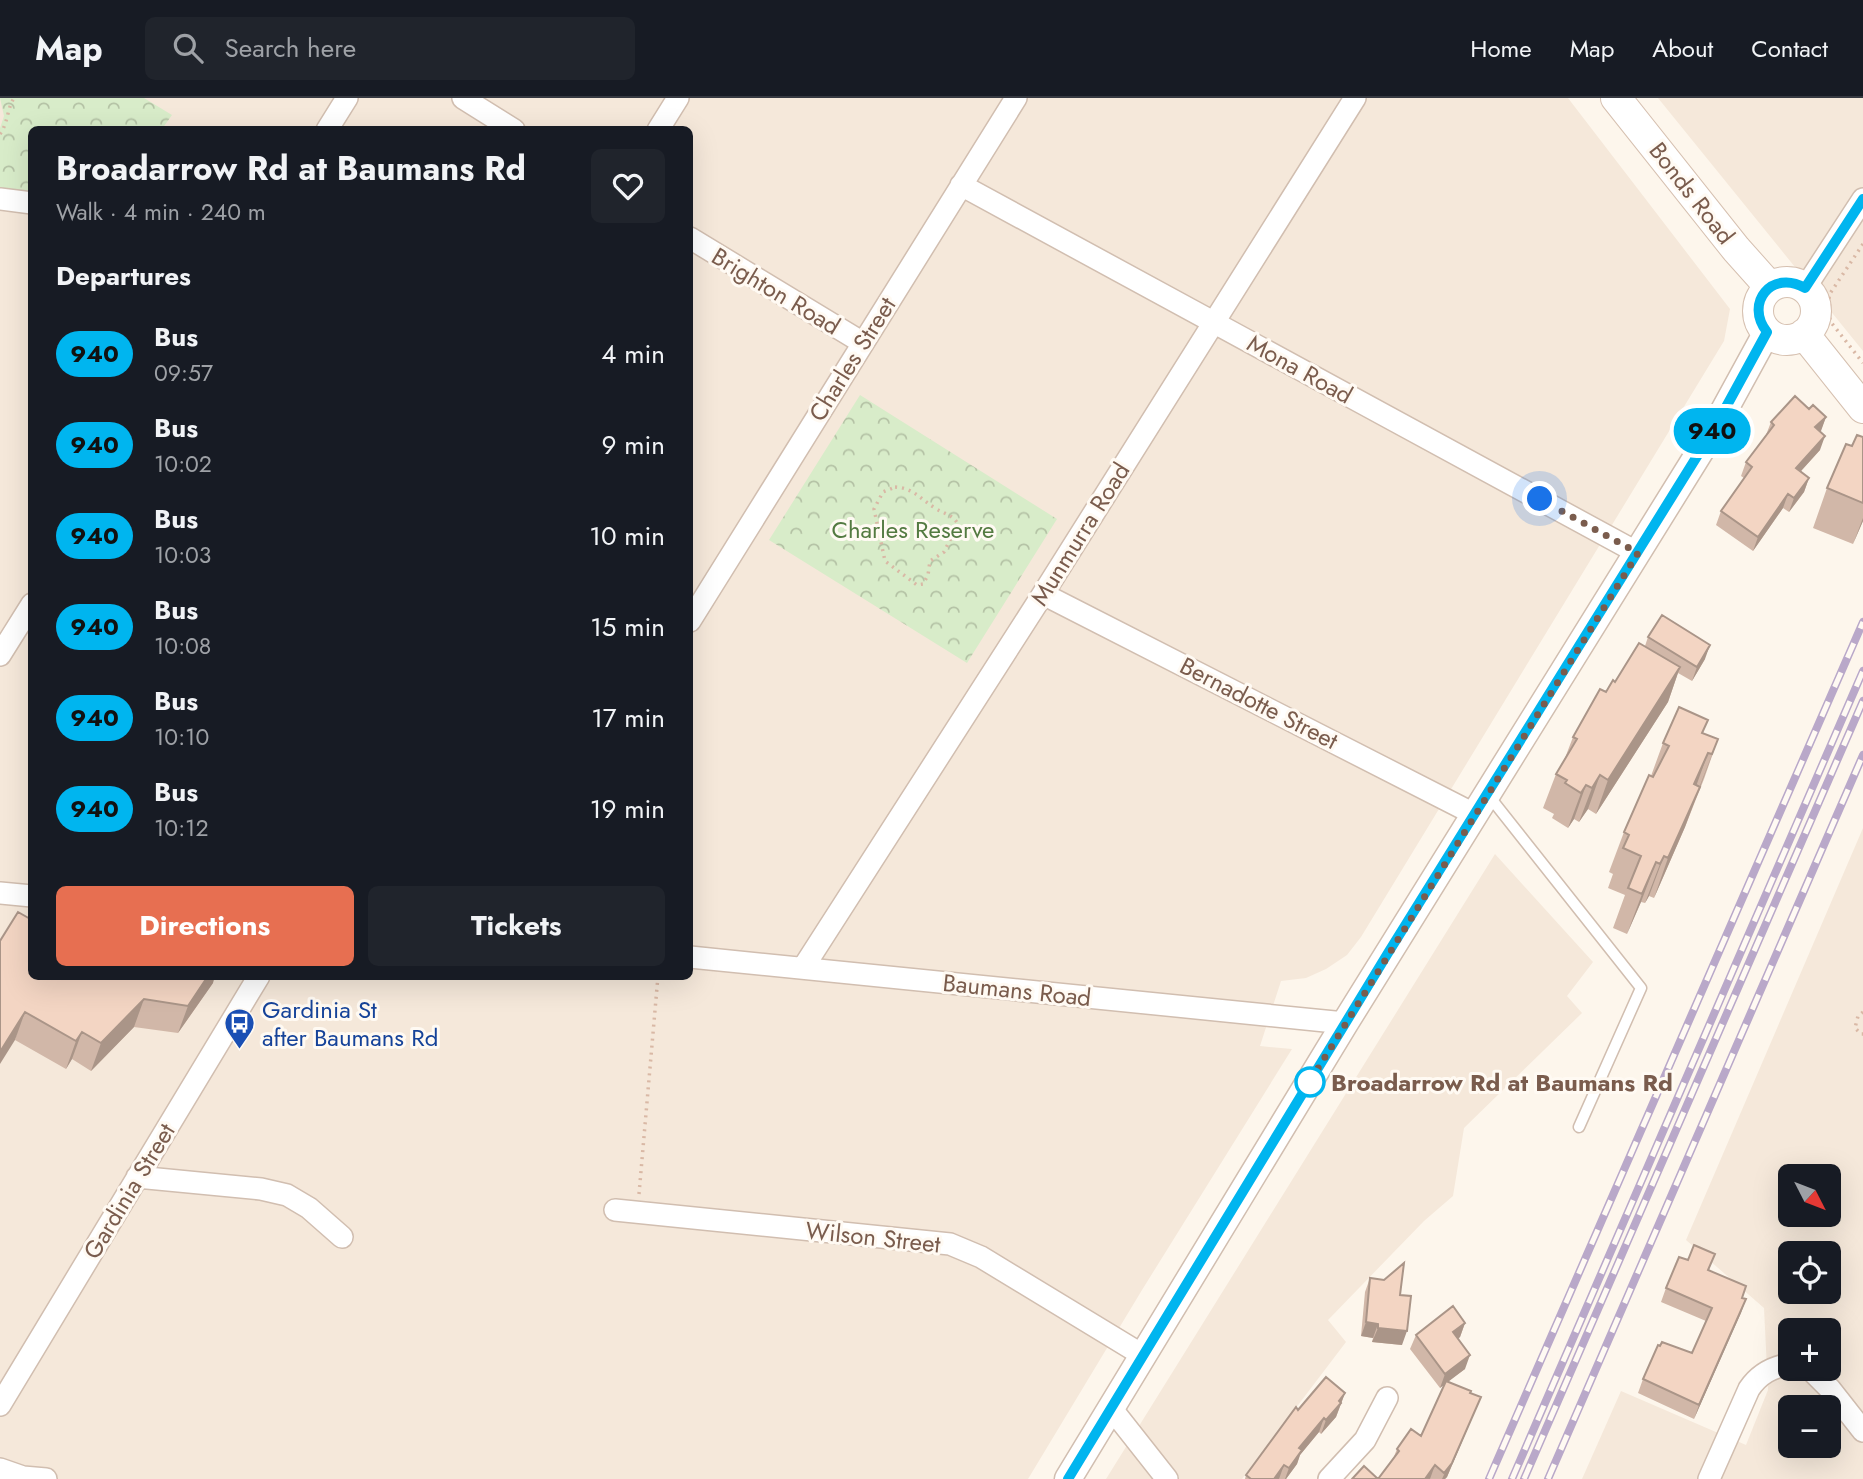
<!DOCTYPE html>
<html lang="en">
<head>
<meta charset="utf-8">
<style>
	:root { --surface:#171b24; --page:#20242c; --text:#f1f3f6; --muted:#9ea1a6; --line:#363941; --accent:#e76f51 }
	body { margin:0; font-family:Jost,sans-serif; background:var(--page); color:var(--text); height:100vh; display:flex; flex-direction:column; font-size:26px; white-space:nowrap }
	* { box-sizing:border-box; margin:0 }
	p { font-size:23px; color:var(--muted) }
	.icon { flex:none; width:38px; height:38px; fill:none; stroke:currentColor; stroke-width:2; stroke-linecap:round; stroke-linejoin:round }
	.map { position:relative; flex:1; overflow:hidden }
	.details { position:absolute; left:28px; top:28px; width:665px; height:854px; display:flex; flex-direction:column; background:var(--surface); border-radius:10px; box-shadow:0 7px 28px #0002 }
	.details>* { flex:none }
	.badge { padding:0 14px; border-radius:23px; font-size:24px; line-height:46px }
	.needle { width:46px; rotate:132deg }
	.controls { position:absolute; left:1778px; top:1066px; display:grid; gap:14px }
	.controls a { display:grid; place-items:center; width:63px; height:63px; border-radius:10px; background:var(--surface); box-shadow:0 7px 28px #0002; font-size:35px }
	.you { position:absolute; width:35px; height:35px; margin:-18px; border:5px solid #fff; border-radius:50%; background:#1a73e8; box-shadow:0 0 0 10px #1a73e833 }
	.map>.badge { position:absolute; translate:-50% -50%; box-shadow:0 0 0 4px #fff }
	h2 { padding:0 28px; font-size:26px; line-height:63px }
	.round { display:grid; place-items:center; flex:none; width:74px; height:74px; border-radius:10px; background:var(--page) }
	.headline { display:flex; align-items:center; justify-content:space-between; height:119px; padding:0 28px }
	h1 { font-size:33px; font-weight:700; line-height:52px }
	.action { display:flex; gap:14px; margin-top:auto; padding:14px 28px }
	.action a { flex:1; height:80px; border-radius:10px; background:var(--accent); color:#fff; font-size:28px; font-weight:700; line-height:80px; text-align:center }
	.action a+a { background:var(--page); color:var(--text) }
	ul { padding:0; list-style:none }
	li { display:flex; align-items:center; gap:21px; height:91px; padding:0 28px }
	li div { flex:1 }
	li b { display:block; font-size:26px }
	li em { font-style:normal }
	li .badge { min-width:77px; font-weight:700; text-align:center }
	header { display:flex; align-items:center; gap:42px; box-sizing:border-box; height:98px; padding:0 35px; background:var(--surface); border-bottom:2px solid var(--line) }
	header strong { font-size:33px }
	nav { display:flex; gap:38px; margin-inline-start:auto; font-size:24px }
	.search { width:490px; height:63px; background:var(--page); display:flex; align-items:center; gap:18px; box-sizing:border-box; padding:0 24px; border-radius:10px; color:var(--muted); font-size:26px }
	.map>svg:first-child { display:block }
	.residential { fill:#f5e8da; fill-rule:evenodd }
	.park { fill:url(#park-crowns) }
	.lines { fill:none; stroke-linecap:round; stroke-linejoin:round }
	.service-casing { stroke:#d1beb0; stroke-width:13 }
	.minor-casing { stroke:#d1beb0; stroke-width:24 }
	.tertiary-casing { stroke:#d1beb0; stroke-width:29 }
	.secondary-casing { stroke:#d6c0b0; stroke-width:32 }
	.path { stroke:#d9b8a5; stroke-width:3.5; stroke-dasharray:2 5; stroke-linecap:butt }
	.service { stroke:#fff; stroke-width:10 }
	.minor { stroke:#fff; stroke-width:21 }
	.tertiary { stroke:#fff; stroke-width:26 }
	.secondary { stroke:#fff; stroke-width:30 }
	.rail-casing { stroke:#b9a8c9; stroke-width:8 }
	.rail { stroke:#fffaf3; stroke-width:5; stroke-dasharray:16; stroke-linecap:butt }
	.wall { fill:#d1b7a8 }
	.shaded-wall { fill:#aa9588 }
	.building { fill:#f3d5c3; stroke:#aa9588; stroke-width:2 }
	.line-casing { stroke:#fff; stroke-width:16 }
	.line { stroke:#00b5ef; stroke-width:10 }
	.walk { stroke:#7a5c4d; stroke-width:7; stroke-dasharray:0 12.6 }
	.stop-dot { fill:#fff; stroke:#00b5ef; stroke-width:3.5 }
	.labels { text-anchor:middle; dominant-baseline:central; stroke-width:6; stroke-linejoin:round; paint-order:stroke }
	.street-label { font-size:24px; fill:#7a5c4d; stroke:#fffaf3 }
	.park-label { font-size:24px; fill:#537a41; stroke:#fffaf3 }
	.transit-label { font-size:24px; fill:#164399; stroke:#fffaf3; text-anchor:start }
	.stop-label { font-size:24px; font-weight:bold; fill:#7a5c4d; stroke:#fffaf3; text-anchor:start }
</style>
</head>
<body>
<header>
<strong>Map</strong>
<div class="search"><svg class="icon" aria-label="search" viewBox="0 0 24 24"><circle cx="10" cy="10" r="6"/><path d="M15 15l6 6"/></svg>Search here</div>
<nav><a>Home</a><a>Map</a><a>About</a><a>Contact</a></nav>
</header>
<div class="map">
<svg width="1863" height="1381" viewBox="0 0 1863 1381">
	<defs>
		<pattern id="park-crowns" width="20" height="18" patternUnits="userSpaceOnUse" patternTransform="scale(1.75)"><rect width="20" height="18" fill="#d8ecc9"/><path d="M2 6a3 3 0 1 1 6 0M12 15a3 3 0 1 1 6 0" fill="none" stroke="#b4c2a5"/></pattern>
	</defs>
	<rect width="100%" height="100%" fill="#fdf6ec"/>
	<!-- residential -->
	<path class="residential" d="M0,0H1568L1730,211L1724,243L1361,839L1347,857L1326,871L1306,880L1281,883L1260,948L1292,951L1142,1192L1028,1381H0ZM32,32H690V878H32Z
		M1658,0H1863V253Z
		M1863,730V1381H1582L1621,1293L1746,1347L1768,1292L1764,1210L1686,1142ZM1790,1078H1829V1116H1790ZM1790,1155H1829V1194H1790ZM1790,1232H1829V1270H1790ZM1790,1309H1829V1348H1790Z
		M1495,756L1593,864L1567,898L1582,915L1464,1030L1453,1098L1424,1123L1328,1222L1346,1244L1242,1381H1106Z"/>
	<!-- park -->
	<path class="park" d="M0,0H144L172,17L162,31L32,32L31,98L0,94V30L4,18Z
		M860,297L1057,421L967,565L769,442Z"/>
	<g class="lines">
		<defs>
			<path id="service" d="M1489,698L1641,890L1579,1029"/>
			<path id="minor" d="M463,0L514,32
				M327,32L347,0
				M658,32L678,0
				M961,87L1638,455
				M0,101L32,105
				M690,140L863,245
				M1805,190L1863,101
				M1043,496L1474,716
				M690,523L1016,0
				M0,557L32,506
				M0,795L32,798
				M690,859L1345,925
				M803,870L1043,496L1355,0
				M137,1079L261,1091L287,1097L309,1110L342,1139
				M615,1112L950,1146L981,1159L1144,1258
				M1809,1270L1830,1291L1863,1333
				M0,1307L259,878
				M1111,1310L1167,1381
				M0,1371L23,1379L46,1381
				M1329,1381L1365,1342L1387,1300
				M1709,1381L1749,1291C1759,1276 1772,1269 1790,1266"/>
			<path id="tertiary" d="M1068,1381L1345,925L1714,331L1767,234"/>
			<path id="secondary" d="M1616,0L1736,151L1770,189
				M1758 213a29 29 0 1 1 58 0a29 29 0 1 1-58 0Z
				M1804,236L1863,310"/>
		</defs>
		<!-- service casing -->
		<use href="#service" class="service-casing"/>
		<!-- minor casing -->
		<use href="#minor" class="minor-casing"/>
		<!-- tertiary casing -->
		<use href="#tertiary" class="tertiary-casing"/>
		<!-- secondary casing -->
		<use href="#secondary" class="secondary-casing"/>
		<!-- path -->
		<path class="path" d="M0,36C8,25 7,11 14,0
			M1863,146L1829,197L1830,223L1863,265
			M895,389C914,390 920,401 935,410C944,416 952,416 958,426L944,454L930,463L928,477L923,486L917,487L885,463L874,411L883,394Z
			M1863,914L1858,918L1855,930L1861,936H1863
			M639,1096L658,878"/>
		<!-- service -->
		<use href="#service" class="service"/>
		<!-- minor -->
		<use href="#minor" class="minor"/>
		<!-- tertiary -->
		<use href="#tertiary" class="tertiary"/>
		<!-- secondary -->
		<use href="#secondary" class="secondary"/>
		<defs>
			<path id="rail" d="M1489,1381L1863,524
				M1512,1381L1863,573
				M1524,1381L1863,603
				M1548,1381L1863,657"/>
		</defs>
		<!-- rail casing -->
		<use href="#rail" class="rail-casing"/>
		<!-- rail -->
		<use href="#rail" class="rail"/>
	</g>
	<!-- wall -->
	<path class="wall" d="M1809,311L1826,319L1820,334V352L1801,373L1809,380L1804,394L1789,414L1783,410L1753,453L1716,427L1721,413L1744,380L1741,378L1746,364L1766,337L1771,324Z
		M1863,339V423L1853,446L1813,430L1827,390L1852,348Z
		M1648,539L1705,561L1692,583L1678,575L1668,604L1596,716L1588,711L1579,724L1574,721L1568,730L1552,720L1554,716L1543,710L1556,676L1565,660L1573,639L1606,594L1645,548Z
		M1703,635L1718,641L1704,681L1685,729L1654,800L1649,798L1645,805L1641,804L1627,836L1613,830L1625,797L1608,790L1613,776L1609,774L1624,734L1651,678L1663,645Z
		M32,878L213,885L178,935L134,929L91,973L72,961L66,971L15,942Z
		M1709,1172L1742,1200L1746,1201L1694,1321L1638,1295L1643,1281L1692,1255L1706,1223L1661,1204L1666,1190Z
		M1370,1180L1400,1197L1402,1247L1372,1244L1373,1240L1361,1238L1365,1194Z
		M1465,1225L1460,1239L1458,1241L1465,1271L1448,1283L1470,1295L1475,1313L1447,1379L1445,1381H1378L1393,1361L1397,1351L1421,1338L1444,1286L1440,1290L1410,1251L1416,1237Z
		M1345,1295L1336,1319L1321,1336L1319,1334L1300,1357L1297,1366L1286,1381H1245L1246,1377Z"/>
	<!-- shaded-wall -->
	<path class="shaded-wall" d="M1826,319L1821,333L1810,343L1815,329Z
		M1825,338L1820,352L1791,384L1796,370Z
		M1809,380L1804,394L1789,414L1794,400Z
		M1788,396L1783,410L1753,453L1758,439Z
		M1863,420V423L1853,446Z
		M1710,547L1705,561L1692,583L1697,569Z
		M1680,569L1668,604L1596,716L1608,682Z
		M1718,641L1685,729L1654,800L1668,760L1699,690Z
		M1708,655L1694,694V686Z
		M1600,677L1588,711L1579,724L1592,690Z
		M1586,687L1574,721L1568,730L1581,695Z
		M1664,758L1649,798L1645,805L1660,766Z
		M1656,764L1641,804L1627,836L1642,796Z
		M208,878H215L213,885L178,935L188,908Z
		M144,901L134,929L91,973L101,945Z
		M25,914L15,942L0,966V954Z
		M82,934L72,961L66,971L76,943Z
		M1746,1201L1741,1215L1694,1321L1699,1307Z
		M1366,1224L1378,1226L1373,1240L1361,1238Z
		M1465,1225L1460,1239L1448,1248L1453,1234Z
		M1378,1230L1407,1233L1402,1247L1372,1244Z
		M1470,1257L1465,1271L1440,1290L1445,1276Z
		M1345,1295L1336,1319L1321,1336L1326,1322L1339,1303Z
		M1481,1299L1447,1379L1445,1381H1442Z
		M1324,1320L1319,1334L1300,1357L1297,1366L1286,1381H1285L1289,1370L1299,1350Z
		M1284,1367L1279,1381H1274Z
		M1435,1367L1430,1381H1425Z"/>
	<!-- building -->
	<path class="building" d="M1795,298L1809,311L1813,307L1826,319L1815,329L1825,338L1796,370L1809,380L1794,400L1788,396L1758,439L1721,413L1752,369L1746,364L1774,327L1771,324Z
		M1857,337L1863,339V405L1827,390L1846,346L1852,348Z
		M1662,517L1710,547L1697,569L1648,539Z
		M1639,545L1680,569L1608,682L1600,677L1592,690L1586,687L1581,695L1565,685L1567,682L1556,676L1577,641L1573,639L1600,591L1606,594L1613,582L1615,584Z
		M1679,609L1708,622L1702,635L1718,641L1712,656L1708,655L1694,686L1700,689L1668,760L1664,758L1660,766L1656,764L1642,796L1628,790L1641,758L1623,750L1629,737L1624,734L1649,677L1653,679L1669,648L1663,645Z
		M18,814L32,822V878H208L188,908L144,901L101,945L82,934L76,943L25,914L0,954V843Z
		M1694,1147L1715,1156L1708,1172L1746,1188L1742,1200L1746,1201L1699,1307L1643,1281L1658,1247L1660,1248L1662,1244L1692,1255L1712,1210L1666,1190L1679,1159L1688,1162Z
		M1404,1165L1400,1197L1411,1198L1407,1233L1378,1230V1226L1366,1224L1370,1180L1384,1182Z
		M1453,1208L1465,1225L1453,1234L1470,1257L1445,1276L1416,1237Z
		M1326,1279L1345,1295L1339,1303L1341,1305L1326,1322L1324,1320L1299,1350L1302,1352L1289,1370L1284,1367L1274,1381H1251L1246,1377L1296,1309L1298,1312Z
		M1446,1283L1471,1293L1470,1295L1481,1299L1452,1365L1444,1375L1435,1367L1425,1381H1378L1399,1353L1397,1351L1411,1331L1421,1338Z
		M1364,1368L1378,1381H1352Z"/>
	<g class="lines">
		<defs>
			<path id="line" d="M1068,1381L1388,855L1714,331L1767,234C1744,205 1772,171 1805,190L1863,101"/>
		</defs>
		<!-- line casing -->
		<use href="#line" class="line-casing"/>
		<!-- line -->
		<use href="#line" class="line"/>
		<!-- walk -->
		<path class="walk" d="M1310,984L1304,993L1638,455L1540,401"/>
	</g>
	<!-- icons -->
	<defs>
		<symbol id="bus-pin" viewBox="-11 -11 22 30"><path d="M0 17L-7.5 6A9.5 9.5 0 1 1 7.5 6Z" fill="#1a4fb4" stroke="#fffaf3"/><path d="M-5-6H5V4H4V6H2V4H-2V6H-4V4H-5ZM-3.5-4V0h7V-4ZM-3.5 1.2v1.5H-2V1.2ZM2 1.2v1.5H3.5V1.2Z" fill="#fff"/></symbol>
	</defs>
	<g fill-rule="evenodd">
		<use href="#bus-pin" x="222" y="908" width="35" height="47"/>
	</g>
	<!-- markers -->
	<circle class="stop-dot" cx="1310" cy="984" r="14"/>
	<g class="labels">
		<!-- street labels -->
		<g class="street-label">
			<text transform="translate(1692 95) rotate(52)">Bonds Road</text>
			<text transform="translate(776 193) rotate(31)">Brighton Road</text>
			<text transform="translate(852 261) rotate(-58)">Charles Street</text>
			<text transform="translate(1300 271) rotate(29)">Mona Road</text>
			<text transform="translate(1080 436) rotate(-58)">Munmurra Road</text>
			<text transform="translate(1259 605) rotate(27)">Bernadotte Street</text>
			<text transform="translate(1017 892) rotate(6)">Baumans Road</text>
			<text transform="translate(129 1093) rotate(-59)">Gardinia Street</text>
			<text transform="translate(873 1139) rotate(6)">Wilson Street</text>
		</g>
		<!-- park labels -->
		<g class="park-label">
			<text x="913" y="431">Charles Reserve</text>
		</g>
		<!-- transit labels -->
		<g class="transit-label">
			<text x="262" y="911">Gardinia St<tspan x="262" dy="28">after Baumans Rd</tspan></text>
		</g>
		<!-- stop labels -->
		<g class="stop-label">
			<text x="1331" y="984">Broadarrow Rd at Baumans Rd</text>
		</g>
	</g>
</svg>
<div class="controls">
<a><svg class="needle" viewBox="-14 -14 28 28"><path d="M0-13l5 13h-10z" fill="#e53935"/><path d="M0 13l5-13h-10z" fill="#9ea1a6"/></svg></a>
<a><svg class="icon" aria-label="locate" viewBox="0 0 24 24"><circle cx="12" cy="12" r="6"/><path d="M12 2v4M12 18v4M2 12h4M18 12h4"/></svg></a>
<a>+</a>
<a>−</a>
</div>
<div class="you" style="left:1540px;top:401px"></div>
<b class="badge" style="left:1712px;top:333px;background:#00b5ef;color:#111">940</b>
<section class="details">
<div class="headline"><div><h1>Broadarrow Rd at Baumans Rd</h1><p>Walk · 4 min · 240 m</p></div><a class="round"><svg class="icon" aria-label="heart" viewBox="0 0 24 24"><path d="M12 20l-8-8c-3-5 5-10 8-4 3-6 11-1 8 4z"/></svg></a></div>
<h2>Departures</h2>
<ul>
<li><span class="badge" style="background:#00b5ef;color:#111">940</span><div><b>Bus</b><p>09:57</p></div><em>4 min</em></li>
<li><span class="badge" style="background:#00b5ef;color:#111">940</span><div><b>Bus</b><p>10:02</p></div><em>9 min</em></li>
<li><span class="badge" style="background:#00b5ef;color:#111">940</span><div><b>Bus</b><p>10:03</p></div><em>10 min</em></li>
<li><span class="badge" style="background:#00b5ef;color:#111">940</span><div><b>Bus</b><p>10:08</p></div><em>15 min</em></li>
<li><span class="badge" style="background:#00b5ef;color:#111">940</span><div><b>Bus</b><p>10:10</p></div><em>17 min</em></li>
<li><span class="badge" style="background:#00b5ef;color:#111">940</span><div><b>Bus</b><p>10:12</p></div><em>19 min</em></li>
</ul>
<div class="action"><a>Directions</a><a>Tickets</a></div>
</section>
</div>
</body>
</html>
